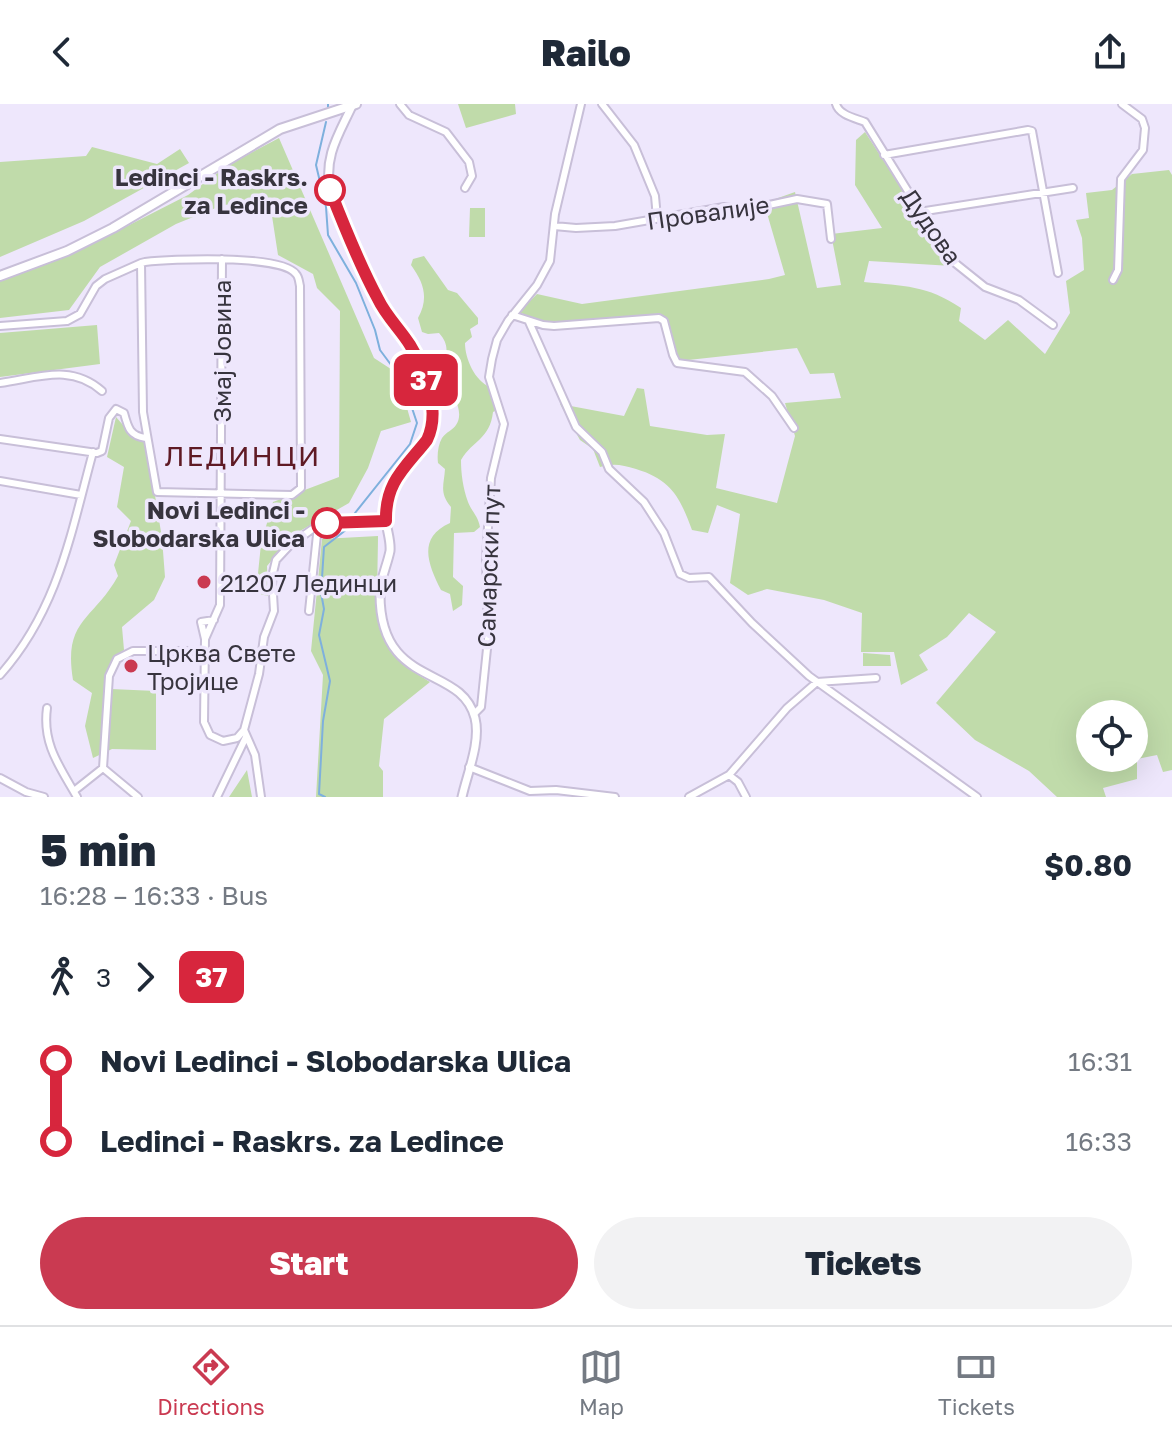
<!DOCTYPE html>
<html lang="en">
<head>
<meta charset="utf-8">
<style>
	:root { --surface:#fff; --page:#f2f2f3; --text:#1f2937; --muted:#747a83; --line:#e0e1e3; --accent:#ca3a51 }
	body { margin:0; font-family:"Golos Text",sans-serif; background:var(--page); color:var(--text); height:100vh; display:flex; flex-direction:column; font-size:30px; white-space:nowrap }
	* { box-sizing:border-box; margin:0 }
	p { font-size:26px; color:var(--muted) }
	.icon { flex:none; width:44px; height:44px; fill:none; stroke:currentColor; stroke-width:2; stroke-linecap:round; stroke-linejoin:round }
	.map { position:relative; height:693px; overflow:hidden }
	.sheet { display:flex; flex-direction:column; background:var(--surface); flex:1 }
	.sheet>* { flex:none }
	.badge { padding:0 16px; border-radius:12px; font-size:28px; line-height:52px }
	.fabs { position:absolute; left:1076px; top:596px; display:grid; gap:16px }
	.fabs a { display:grid; place-items:center; width:72px; height:72px; border-radius:50%; background:var(--surface); box-shadow:0 8px 32px #0002; font-size:40px }
	.map>.badge { position:absolute; translate:-50% -50%; box-shadow:0 0 0 4px #fff }
	.legs { display:flex; align-items:center; gap:12px; height:88px; padding:0 40px; font-size:26px }
	.legs p { margin-inline-start:auto }
	.overview { display:flex; align-items:center; justify-content:space-between; height:136px; padding:0 40px }
	h1 { font-size:44px; font-weight:800; line-height:60px }
	.primary-button { display:flex; gap:16px; margin-top:auto; padding:16px 40px }
	.primary-button a { flex:1; height:92px; border-radius:48px; background:var(--accent); color:#fff; font-size:32px; font-weight:800; line-height:92px; text-align:center }
	.primary-button a+a { background:var(--page); color:var(--text) }
	ul { padding:0 40px; list-style:none }
	li { display:flex; align-items:center; gap:28px; height:80px; font-size:30px }
	li i { display:grid; place-items:center; width:12px; height:100%; margin:0 10px; background:currentColor }
	li i::after { content:''; width:20px; height:20px; margin:-10px; border:6px solid; border-radius:50%; background:var(--surface) }
	li p { margin-inline-start:auto }
	li:first-child i { background:linear-gradient(#0000 50%,currentColor 0) }
	li:last-child i { background:linear-gradient(currentColor 50%,#0000 0) }
	header { display:flex; justify-content:space-between; align-items:center; height:104px; padding:0 40px; background:var(--surface); font-size:36px; font-weight:800 }
	.tabs { display:flex; justify-content:space-around; align-items:center; height:112px; border-top:2px solid var(--line); background:var(--surface); font-size:22px; color:var(--muted) }
	.tabs a { display:grid; justify-items:center; gap:4px }
	.tabs .current { color:var(--accent) }
	.map>svg:first-child { display:block }
	.green { fill:#c0dbaa; fill-rule:evenodd }
	.lines { fill:none; stroke-linecap:round; stroke-linejoin:round }
	.stream { stroke:#7eb0dd; stroke-width:2 }
	.minor-casing { stroke:#c8bfd8; stroke-width:10 }
	.tertiary-casing { stroke:#c8bfd8; stroke-width:11 }
	.secondary-casing { stroke:#c8bfd8; stroke-width:12 }
	.minor { stroke:#fff; stroke-width:6 }
	.tertiary { stroke:#fff; stroke-width:7 }
	.secondary { stroke:#fff; stroke-width:8 }
	.line-1-casing { stroke:#fff; stroke-width:18 }
	.line-1 { stroke:#d7263d; stroke-width:12 }
	.stop-1-dot { fill:#fff; stroke:#d7263d; stroke-width:4 }
	.poi-dot { fill:#ca3a51; stroke:#eee7fc; stroke-width:3 }
	.labels { text-anchor:middle; dominant-baseline:central; stroke-width:7; stroke-linejoin:round; paint-order:stroke }
	.stop-label { font-size:24px; font-weight:bold; fill:#37343e; stroke:#eee7fc; text-anchor:end }
	.street-label { font-size:24px; fill:#37343e; stroke:#eee7fc }
	.poi-label { font-size:24px; fill:#37343e; stroke:#eee7fc; text-anchor:start }
	.quarter-label { font-size:28px; letter-spacing:2px; fill:#5f1a24; stroke:#eee7fc }
</style>
</head>
<body>
<header><svg class="icon" aria-label="back" viewBox="0 0 24 24"><path d="M15 5l-7 7 7 7"/></svg>Railo<svg class="icon" aria-label="share" viewBox="0 0 24 24"><path d="M12 15V3M7 8l5-5 5 5M5 13v7h14v-7"/></svg></header>
<div class="map">
<svg width="1172" height="693" viewBox="0 0 1172 693">
	<rect width="100%" height="100%" fill="#eee7fc"/>
	<!-- green -->
	<path class="green" d="M458,0H515L516,10L466,24Z
		M865,28L952,162L869,157L864,178C904,182 927,181 961,204L959,217L985,236L1008,216L1045,250L1070,209L1066,177L1084,166L1082,134L1076,116L1089,114L1086,89L1112,86L1132,70L1169,66L1172,71V666L1163,668L1157,651L1137,655V675L1103,684L1106,693H1057L1029,667L975,636L936,599L996,528L969,509L947,533L919,551L928,566L901,581L894,548H861L862,509L824,496L767,485L748,491L730,479L740,410L717,401L708,429L692,426C680,394 672,376 636,365C622,361 614,359 600,363L593,345L580,336L560,300L624,312L637,284L644,285L650,322L707,331L725,330L716,384L777,399L795,332L785,299L841,294L834,269L810,270L797,244L679,257L663,217L643,213L545,220L519,208L537,190L582,200L769,175L785,171L764,99L795,88L817,184L841,181L831,130L882,124L855,81L856,36ZM1090,610H1134V654H1090Z
		M279,34L374,254L397,269L411,318L381,327L368,364L349,399L293,431L267,462L268,492L256,489L261,440L273,398L339,373L340,207L317,184L313,170L278,151L272,112L263,98L223,101L176,120L100,163L69,206L0,214V175L46,160L96,138L188,91L230,60Z
		M92,43L157,60L180,45L189,59L84,117L0,153V58L86,52Z
		M470,104H485V133H469Z
		M424,152L448,186L457,189L478,214V220L470,225L472,233L465,239C465,255 475,277 490,283L495,307L493,308C490,335 473,336 461,356C461,370 463,384 468,398C472,408 478,412 480,423L474,428L454,429L453,473L463,482L462,501L453,507L450,490L441,486C428,460 417,434 450,419L451,403C439,389 444,381 445,365L438,359C437,351 438,341 442,334C446,328 453,326 456,321C464,310 455,293 449,285C452,273 451,267 445,257C448,245 447,238 439,229L428,230L422,228L418,214C429,194 424,179 411,161L413,155Z
		M97,221L100,260L0,273V229Z
		M116,313L130,329L143,335L150,361L162,434L165,473L154,496L122,523L124,546L114,553L111,585L156,587V646L112,645L93,654L85,622L92,589L73,576C63,515 93,517 118,472L114,461L131,417L117,403L124,363L107,353Z
		M378,432C378,463 374,513 387,541C395,559 415,568 430,578L384,615L379,662L383,667V693H316L323,571L311,547L322,435Z
		M863,549L890,551L891,562H863Z
		M247,666L252,693H229Z"/>
	<g class="lines">
		<!-- stream -->
		<path class="stream" d="M328,0V3
			M326,18L316,61L326,103L328,131L356,179L375,226L380,246L403,277L417,319L410,340L355,409L353,416
			M325,693L319,690L323,617L330,577L319,531L324,505L319,478L322,474L324,443L351,422"/>
		<defs>
			<path id="minor" d="M400,0L409,11L446,28L469,58L472,72L465,84
				M602,0L634,41L655,92L657,114
				M836,0C839,11 855,14 865,18L950,155L985,183L1019,196L1053,221
				M884,51L1028,26L1032,27L1058,169
				M919,108L1073,84
				M554,122L576,124L615,122L724,103L750,105L797,95L827,100L831,135
				M222,155L220,501L205,535L204,618L210,631L223,637L237,634L244,626
				M1113,176L1118,166L1121,75L1143,46L1145,24L1142,15L1122,0
				M512,211L543,221L554,222L659,214L664,217L673,251L677,259L745,268L772,292L794,324
				M529,218L576,323L602,348L609,365L644,398L664,429L680,470L689,474L709,473L752,519L809,572L977,693
				M0,222L67,217L80,210L96,182L105,175L141,159L145,158C170,155 281,150 296,170C299,173 299,178 300,182L301,384L292,391L157,388L143,308L141,159
				M0,279C37,274 71,259 102,287
				M0,335L97,349L102,347L109,314L116,305L124,309C128,324 130,332 146,334
				M0,377L81,391
				M309,507L318,421
				M205,535L201,518L214,516
				M0,571C58,506 71,429 93,348
				M47,604C42,640 60,663 77,693
				M474,610L481,603L488,535L486,455L491,374L504,320L489,273L492,255L497,236L508,217L537,181L550,157L555,110L581,0
				M469,663L530,687L556,686L615,693
				M103,664L109,572L117,555L133,547H205
				M103,664L138,693
				M729,671L738,678L746,693
				M0,674L26,688L44,693
				M74,687L103,664
				M217,693L246,633
				M261,693L255,651L244,626L259,570L264,533L274,507L272,473L276,456L290,441L318,421L386,417
				M689,693L729,671L787,604L817,578L876,574"/>
			<path id="tertiary" d="M352,2C338,32 324,52 330,86L379,198L417,254L432,300L431,327L392,380C387,393 385,404 386,417C387,427 391,437 390,447C387,462 380,475 380,490C380,586 461,559 475,614C481,638 467,670 462,693"/>
			<path id="secondary" d="M0,172L67,147L113,124L280,25L356,0"/>
		</defs>
		<!-- minor casing -->
		<use href="#minor" class="minor-casing"/>
		<!-- tertiary casing -->
		<use href="#tertiary" class="tertiary-casing"/>
		<!-- secondary casing -->
		<use href="#secondary" class="secondary-casing"/>
		<!-- minor -->
		<use href="#minor" class="minor"/>
		<!-- tertiary -->
		<use href="#tertiary" class="tertiary"/>
		<!-- secondary -->
		<use href="#secondary" class="secondary"/>
	</g>
	<g class="lines">
		<defs>
			<path id="line-1" d="M327,419L386,417C385,378 405,364 427,336C441,307 426,267 410,241C400,225 386,212 378,195C359,160 344,122 330,86"/>
		</defs>
		<!-- line-1 casing -->
		<use href="#line-1" class="line-1-casing"/>
		<!-- line-1 -->
		<use href="#line-1" class="line-1"/>
	</g>
	<!-- markers -->
	<g class="stop-1-dot">
		<circle cx="330" cy="86" r="14"/>
		<circle cx="327" cy="419" r="14"/>
	</g>
	<g class="poi-dot">
		<circle cx="204" cy="478" r="8"/>
		<circle cx="131" cy="562" r="8"/>
	</g>
	<g class="labels">
		<!-- stop labels -->
		<g class="stop-label">
			<text x="308" y="72">Ledinci - Raskrs.<tspan x="308" dy="28">za Ledince</tspan></text>
			<text x="305" y="405">Novi Ledinci -<tspan x="305" dy="28">Slobodarska Ulica</tspan></text>
		</g>
		<!-- street labels -->
		<g class="street-label">
			<text transform="translate(708 108) rotate(-8)">Провалије</text>
			<text transform="translate(932 122) rotate(55)">Дудова</text>
			<text transform="translate(221 247) rotate(-90)">Змај Јовина</text>
			<text transform="translate(488 462) rotate(-88)">Самарски пут</text>
		</g>
		<!-- poi labels -->
		<g class="poi-label">
			<text x="220" y="478">21207 Лединци</text>
			<text x="147" y="548">Црква Свете<tspan x="147" dy="28">Тројице</tspan></text>
		</g>
		<!-- quarter labels -->
		<g class="quarter-label">
			<text x="243" y="351">ЛЕДИНЦИ</text>
		</g>
	</g>
</svg>
<div class="fabs">
<a><svg class="icon" aria-label="locate" viewBox="0 0 24 24"><circle cx="12" cy="12" r="6"/><path d="M12 2v4M12 18v4M2 12h4M18 12h4"/></svg></a>
</div>
<b class="badge" style="left:426px;top:276px;background:#d7263d;color:#fff">37</b>
</div>
<section class="sheet">
<div class="overview"><div><h1>5 min</h1><p>16:28 – 16:33 · Bus</p></div><b>$0.80</b></div>
<div class="legs"><svg class="icon" aria-label="walk" viewBox="0 0 24 24"><circle cx="13" cy="4" r="2"/><path d="M13 8l-2 6 4 7M11 14l-3 7M7 12l3-4h3l4 4"/></svg>3<svg class="icon" aria-label="forward" viewBox="0 0 24 24"><path d="M9 5l7 7-7 7"/></svg><b class="badge" style="background:#d7263d;color:#fff">37</b></div>
<ul>
<li><i style="color:#d7263d"></i><b>Novi Ledinci - Slobodarska Ulica</b><p>16:31</p></li>
<li><i style="color:#d7263d"></i><b>Ledinci - Raskrs. za Ledince</b><p>16:33</p></li>
</ul>
<div class="primary-button"><a>Start</a><a>Tickets</a></div>
</section>
<nav class="tabs">
<a class="current"><svg class="icon" aria-label="directions" viewBox="0 0 24 24"><path d="M12 3l9 9-9 9-9-9zM9 14v-3h6M13 9l2 2-2 2"/></svg>Directions</a>
<a><svg class="icon" aria-label="map" viewBox="0 0 24 24"><path d="M3 6l6-2 6 2 6-2v14l-6 2-6-2-6 2zM9 4v14M15 6v14"/></svg>Map</a>
<a><svg class="icon" aria-label="tickets" viewBox="0 0 24 24"><path d="M3 7h18v10H3zM15 7v10"/></svg>Tickets</a>
</nav>
</body>
</html>
